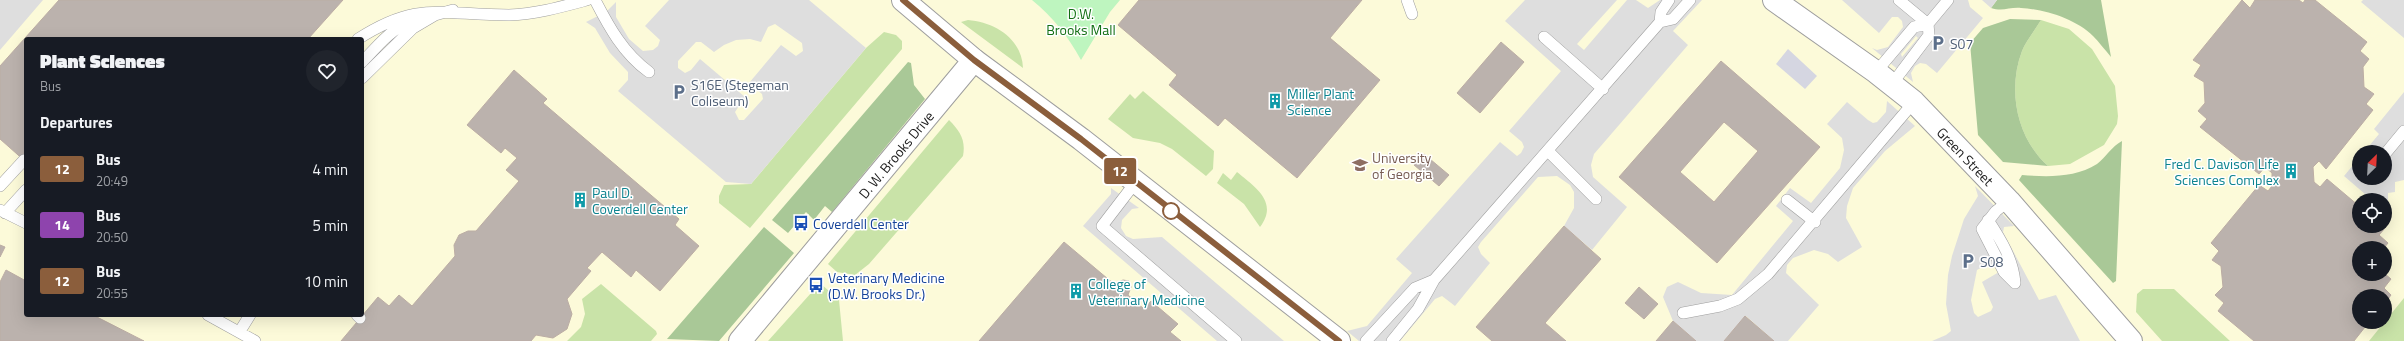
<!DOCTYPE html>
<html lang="en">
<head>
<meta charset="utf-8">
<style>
	:root { --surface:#171b24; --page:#20242c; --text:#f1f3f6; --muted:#9ea1a6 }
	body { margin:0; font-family:"Titillium Web",sans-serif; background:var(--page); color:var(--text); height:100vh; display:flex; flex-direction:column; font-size:15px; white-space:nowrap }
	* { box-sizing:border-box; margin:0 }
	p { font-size:13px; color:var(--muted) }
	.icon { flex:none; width:22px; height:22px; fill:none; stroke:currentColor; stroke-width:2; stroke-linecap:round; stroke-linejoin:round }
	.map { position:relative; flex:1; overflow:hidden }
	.side { position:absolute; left:24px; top:37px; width:340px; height:280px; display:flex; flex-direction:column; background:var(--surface); border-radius:4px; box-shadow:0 4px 16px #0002 }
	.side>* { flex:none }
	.badge { padding:0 8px; border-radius:3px; font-size:14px; line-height:26px }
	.needle { width:26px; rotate:24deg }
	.tools { position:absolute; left:2352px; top:145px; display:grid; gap:8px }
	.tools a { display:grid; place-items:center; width:40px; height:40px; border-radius:50%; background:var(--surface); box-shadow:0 4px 16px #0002; font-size:20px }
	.map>.badge { position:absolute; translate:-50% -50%; box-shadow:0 0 0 2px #fff }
	h2 { padding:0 16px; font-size:15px; line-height:36px }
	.round { display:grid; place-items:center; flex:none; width:42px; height:42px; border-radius:21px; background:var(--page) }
	.overview { display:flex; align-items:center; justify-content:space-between; height:68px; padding:0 16px }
	h1 { font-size:19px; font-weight:800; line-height:30px }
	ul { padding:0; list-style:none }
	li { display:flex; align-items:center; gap:12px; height:56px; padding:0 16px }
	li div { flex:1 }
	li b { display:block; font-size:15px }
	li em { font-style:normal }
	li .badge { min-width:44px; font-weight:700; text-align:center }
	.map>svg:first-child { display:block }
	.education { fill:#fcfad9; fill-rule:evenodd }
	.grass { fill:#c9e3a8 }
	.forest { fill:#a9c897 }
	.park { fill:#bef5bf }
	.parking { fill:#dedede; fill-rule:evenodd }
	.plaza { fill:#d5d6e1 }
	.building { fill:#bbb2ad; stroke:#bcada4; fill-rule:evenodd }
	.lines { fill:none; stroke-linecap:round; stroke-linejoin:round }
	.service-casing { stroke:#9e9e9e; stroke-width:12 }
	.minor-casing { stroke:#9e9e9e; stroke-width:24 }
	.tertiary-casing { stroke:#9e9e9e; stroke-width:24 }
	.service { stroke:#fff; stroke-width:11 }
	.minor { stroke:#fff; stroke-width:22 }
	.tertiary { stroke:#fff; stroke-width:22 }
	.line-casing { stroke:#fff; stroke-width:9 }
	.line { stroke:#8b5e3c; stroke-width:6 }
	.stop-dot { fill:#fff; stroke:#8b5e3c; stroke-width:2 }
	.labels { text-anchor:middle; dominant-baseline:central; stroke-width:3; stroke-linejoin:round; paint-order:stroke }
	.park-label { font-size:14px; fill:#126f14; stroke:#fff }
	.service-label { font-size:14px; fill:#4e5e75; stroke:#fff; text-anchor:start }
	.culture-label { font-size:14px; fill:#0d838f; stroke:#fff; text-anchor:start }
	.street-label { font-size:14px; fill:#1a1a1a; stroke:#fff }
	.education-label { font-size:14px; fill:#785e54; stroke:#fff; text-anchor:start }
	.transit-label { font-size:14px; fill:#164399; stroke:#fff; text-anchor:start }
</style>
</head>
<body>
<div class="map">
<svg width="2404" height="341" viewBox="0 0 2404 341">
	<rect width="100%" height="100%" fill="#ece7e0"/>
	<!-- education -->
	<path class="education" d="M0,0H2404V341H0ZM26,39H362V315H26ZM2359,152H2385V178H2359ZM2359,200H2385V226H2359ZM2359,248H2385V274H2359ZM2359,296H2385V322H2359Z"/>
	<!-- grass -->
	<path class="grass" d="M968,20C995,22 1022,39 1023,68L961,22Z
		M2041,20L2069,29L2092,49L2115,86L2118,116L2117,124L2104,145L2070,164L2048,166C2017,138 2007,91 2022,51C2026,41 2035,30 2041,20Z
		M884,32L896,35L902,41V49L750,228L719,203V196L724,185L751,184L866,48Z
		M1143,91L1214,151L1213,169L1206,176L1172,149L1160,143L1133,138L1108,119L1130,94L1135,99Z
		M949,120C960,131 966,140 963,156L869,264L855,275L837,272L828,264Z
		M1237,172C1255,187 1279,202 1260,227L1244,204L1217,183L1223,173L1231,180Z
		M820,283L839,300L843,341H768Z
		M601,284L656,331L657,334L651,341H567L581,327L585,314L582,299Z
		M2143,289H2174L2230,341H2162L2136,312L2137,294Z
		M2404,298V341H2369Z"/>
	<!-- forest -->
	<path class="forest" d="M1997,0H2101L2111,57C2105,50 2099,42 2093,36C2076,19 2044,9 2021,8C2009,7 2003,12 1991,8Z
		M2010,19L2041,20C2035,30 2026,41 2022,51C2007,91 2017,138 2048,166L2003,162L1978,135L1970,43L1983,28Z
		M908,62L911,63L914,85L925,99L832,212L825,206L814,220L806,212L788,233L772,220Z
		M2122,141L2116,281L2113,283L2019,180L2022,175C2047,177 2075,178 2097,164C2106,157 2112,146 2122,141Z
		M764,227L794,253L719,341L667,339Z"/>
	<!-- park -->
	<path class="park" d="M1032,0H1120L1110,12L1081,60C1068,36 1053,17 1032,0Z"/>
	<!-- parking -->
	<path class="parking" d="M0,0H43L0,50Z
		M669,0H809L866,48L751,184L726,182L618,91L628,80V72L610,53L595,28L586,22L606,12L616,2V17L629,39L643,51L653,50L658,46L660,40L645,26ZM775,24L802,43L803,51L796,56L781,45L749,83L762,94L763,99L744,120H739L735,112L745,97L700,59L691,70L685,73L678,68V61L696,42H701L714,52L724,45L736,40L750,39L761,42L768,27Z
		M1525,0H1617L1577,44L1584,50L1627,0H1636L1648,8L1660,0H1702L1673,31L1688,45L1594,154L1591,165L1593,177L1627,207L1592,250L1564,226L1574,208V192L1570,185L1557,176L1538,177L1481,242L1478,247L1481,254L1490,263L1455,306L1442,296L1435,299L1400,341H1359L1347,331L1367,326L1412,273L1396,259L1500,142L1517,156L1521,153L1524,147L1522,142L1509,131L1561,71L1505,21Z
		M1842,0H1968L1970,7L1983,18L1937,73L1926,64L1920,63L1915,66L1911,73L1913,82L1872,48L1877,50L1888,47L1903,27L1902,21L1898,17H1892L1879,33ZM1916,36L1918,38L1902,57L1901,54Z
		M1982,0H1997L1991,8Z
		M2363,0H2404V38L2361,2Z
		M2404,92V180L2395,182V192L2388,193V214L2385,211V200H2372L2344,176L2359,158V178H2385V152H2364L2379,134L2374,129Z
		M1887,101L1915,126L1885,151L1853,188L1847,206L1846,218L1862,247L1838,262L1828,254L1814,250L1793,258L1787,265L1786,273L1819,305L1788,341H1774L1746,316L1724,341H1696L1673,321L1663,297L1667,287L1678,282L1701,293L1732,295L1793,221L1776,206L1790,188L1811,203L1840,168L1844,150L1842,138L1827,124L1847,102L1868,120L1873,123L1877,122L1886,112Z
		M1975,186L2014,226L2004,227L2003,232L2039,300L2056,295L2080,341H1932L1946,335L1951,331L1946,304L1948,275L1952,256L1964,219L1978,196ZM1988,264L1995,267L1999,272L1982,282L1993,307L1991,311L1978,317L1974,313L1971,300L1977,270Z
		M1111,188L1139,208L1132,209L1122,220L1121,228L1126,236L1133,239L1162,237L1284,341H1217L1083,226L1111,194Z"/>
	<!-- plaza -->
	<path class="plaza" d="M1788,49L1817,76L1805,89L1776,64Z"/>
	<!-- building -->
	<path class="building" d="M59,0H343L308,39H26V162L0,139V66Z
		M1139,0H1362L1330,38L1380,80L1297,178L1225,118L1218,126L1169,85L1177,75L1118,25Z
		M2242,0L2250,8L2255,0H2299L2303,3L2305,0H2315L2367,42L2360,51L2369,59L2363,67L2364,87L2374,94L2366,104L2373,110L2326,169L2319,161L2313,167L2314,182L2320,187L2327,179L2359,206V226L2385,228L2379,235L2388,243L2384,248H2359V274H2385L2391,279L2384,288L2391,295L2385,303V296H2359V322H2369L2354,341H2254L2218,311L2224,303L2215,295L2223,287L2221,266L2212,260L2219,251L2211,243L2259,185L2268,191L2272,186V173L2265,167L2259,174L2200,127L2207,119L2198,111L2205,103L2204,82L2194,76L2201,65L2193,60Z
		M1501,42L1524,62L1480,113L1457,93Z
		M1721,61L1820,147L1717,263L1619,177ZM1724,122L1758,151L1714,202L1680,172Z
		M514,70L547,99L543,103L679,219L675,225L699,246L660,291L636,270L631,277L602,252L587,268L591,271L567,299L572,314L567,329L553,338L536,335L531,341H341L378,297L389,306L399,295L412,306L455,256L454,245L459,235L468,231H476L519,181L506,170L517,158L505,148L501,153L467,125Z
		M1424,154L1449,175L1439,186L1414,165Z
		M1564,226L1601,259L1545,323L1566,341H1492L1476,327Z
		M1064,242L1114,284L1123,280L1129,281L1131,287L1128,295L1144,309L1151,301L1178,324L1170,332L1181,341H979Z
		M0,245L5,247L0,257Z
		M6,270L26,281V315H93L144,341H0V282Z
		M1639,287L1658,304L1644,319L1625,303Z
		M1745,316L1774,341H1724Z
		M1673,321L1696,341H1656Z"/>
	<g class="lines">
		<defs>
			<path id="service" d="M595,0C609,27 623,53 649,72
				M1407,0L1412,14
				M1660,22L1673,19L1690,0
				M1544,37L1603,89
				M358,39C419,0 440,15 509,15C536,14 561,7 587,0
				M362,62C382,42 392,26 421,18
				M1876,72L1914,27L1928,24L1948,0
				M362,78L413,28L435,15L453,10
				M1892,84L1929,35L1928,24L1899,0
				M1548,151L1596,199
				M2385,154L2404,131
				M1135,183L1102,226L1236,341
				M0,186L24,160
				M1787,200L1815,222
				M2009,201L1996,211L1982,229L2004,272L2015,283
				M0,210L26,223
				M5,213L26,190
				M1988,220C2001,240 2013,259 2015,283
				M1683,313L1720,306L1738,299L1768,274L1914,102
				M208,315L255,341
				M357,315L360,318
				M240,331L250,315
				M1366,341L1415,288L1434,280
				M1392,341L1418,309L1434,280L1660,22L1661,12L1669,0"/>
			<g id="minor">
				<path id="s1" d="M1774,0L1876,72L1914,102L2009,201L2131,341"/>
				<path id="s2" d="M740,341L974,60"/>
			</g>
			<path id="tertiary" d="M903,0L974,60L1081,139L1339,341"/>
		</defs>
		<!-- service casing -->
		<use href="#service" class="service-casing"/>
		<!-- minor casing -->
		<use href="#minor" class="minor-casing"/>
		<!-- tertiary casing -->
		<use href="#tertiary" class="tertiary-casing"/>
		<!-- service -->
		<use href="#service" class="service"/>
		<!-- minor -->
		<use href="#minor" class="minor"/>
		<!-- tertiary -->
		<use href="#tertiary" class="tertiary"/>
	</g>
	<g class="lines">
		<defs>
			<path id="line" d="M903,0L974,60L1081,139L1339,341"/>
		</defs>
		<!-- line casing -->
		<use href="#line" class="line-casing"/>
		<!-- line -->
		<use href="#line" class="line"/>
	</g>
	<!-- icons -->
	<defs>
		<symbol id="parking-bare" viewBox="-9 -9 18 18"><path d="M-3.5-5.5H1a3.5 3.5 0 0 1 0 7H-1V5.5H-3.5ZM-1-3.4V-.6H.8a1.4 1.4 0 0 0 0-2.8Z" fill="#5c6f8a" stroke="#fff" stroke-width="2.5" paint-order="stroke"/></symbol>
		<symbol id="building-bare" viewBox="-9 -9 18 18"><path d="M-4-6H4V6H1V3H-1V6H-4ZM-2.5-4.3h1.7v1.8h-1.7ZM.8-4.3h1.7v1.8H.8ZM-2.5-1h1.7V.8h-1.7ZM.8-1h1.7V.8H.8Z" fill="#0f9aa8" stroke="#fff" stroke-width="2.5" paint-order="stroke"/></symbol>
		<symbol id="university-bare" viewBox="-9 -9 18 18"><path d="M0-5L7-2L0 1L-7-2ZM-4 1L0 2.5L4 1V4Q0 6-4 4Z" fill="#8d6e63" stroke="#fff" stroke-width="2.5" paint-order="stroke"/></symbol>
		<symbol id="bus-bare" viewBox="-9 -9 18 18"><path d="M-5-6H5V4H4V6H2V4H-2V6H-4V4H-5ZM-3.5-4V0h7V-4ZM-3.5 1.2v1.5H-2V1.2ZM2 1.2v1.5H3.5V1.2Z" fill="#1a4fb4" stroke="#fff" stroke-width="2.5" paint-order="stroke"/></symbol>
	</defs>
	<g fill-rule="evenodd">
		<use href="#parking-bare" x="1927" y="32" width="22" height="22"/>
		<use href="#parking-bare" x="668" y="81" width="22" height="22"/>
		<use href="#building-bare" x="1264" y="90" width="22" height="22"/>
		<use href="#university-bare" x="1349" y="154" width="22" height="22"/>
		<use href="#building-bare" x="2280" y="160" width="22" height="22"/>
		<use href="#building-bare" x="569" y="189" width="22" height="22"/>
		<use href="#bus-bare" x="790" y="212" width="22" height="22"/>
		<use href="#parking-bare" x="1957" y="250" width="22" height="22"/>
		<use href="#bus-bare" x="805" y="274" width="22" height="22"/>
		<use href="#building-bare" x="1065" y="280" width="22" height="22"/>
	</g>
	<!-- markers -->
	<circle class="stop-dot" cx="1171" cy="211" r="8"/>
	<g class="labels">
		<!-- park labels -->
		<g class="park-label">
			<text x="1081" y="13">D.W.<tspan x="1081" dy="16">Brooks Mall</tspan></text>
		</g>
		<!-- service labels -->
		<g class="service-label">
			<text x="1950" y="43">S07</text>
			<text x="691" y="84">S16E (Stegeman<tspan x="691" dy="16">Coliseum)</tspan></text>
			<text x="1980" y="261">S08</text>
		</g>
		<!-- culture labels -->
		<g class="culture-label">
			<text x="1287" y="93">Miller Plant<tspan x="1287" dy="16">Science</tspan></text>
			<text x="2279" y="163" text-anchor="end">Fred C. Davison Life<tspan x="2279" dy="16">Sciences Complex</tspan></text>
			<text x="592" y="192">Paul D.<tspan x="592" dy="16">Coverdell Center</tspan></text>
			<text x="1088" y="283">College of<tspan x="1088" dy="16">Veterinary Medicine</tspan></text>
		</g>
		<!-- street labels -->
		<g class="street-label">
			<text stroke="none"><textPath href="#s2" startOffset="243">D. W. Brooks Drive</textPath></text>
			<text stroke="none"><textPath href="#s1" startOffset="248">Green Street</textPath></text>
		</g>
		<!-- education labels -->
		<g class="education-label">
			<text x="1372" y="157">University<tspan x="1372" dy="16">of Georgia</tspan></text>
		</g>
		<!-- transit labels -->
		<g class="transit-label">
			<text x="813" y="223">Coverdell Center</text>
			<text x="828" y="277">Veterinary Medicine<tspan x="828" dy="16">(D.W. Brooks Dr.)</tspan></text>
		</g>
	</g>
</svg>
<div class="tools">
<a><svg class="needle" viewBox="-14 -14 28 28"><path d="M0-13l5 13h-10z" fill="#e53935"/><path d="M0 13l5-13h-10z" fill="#9ea1a6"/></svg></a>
<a><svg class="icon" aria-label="locate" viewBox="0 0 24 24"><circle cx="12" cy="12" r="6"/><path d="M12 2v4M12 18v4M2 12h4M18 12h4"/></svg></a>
<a>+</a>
<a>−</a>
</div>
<b class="badge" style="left:1120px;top:171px;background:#8b5e3c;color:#fff">12</b>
<section class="side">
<div class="overview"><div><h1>Plant Sciences</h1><p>Bus</p></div><a class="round"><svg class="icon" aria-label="heart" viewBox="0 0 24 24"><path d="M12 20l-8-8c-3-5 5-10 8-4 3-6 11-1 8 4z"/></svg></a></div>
<h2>Departures</h2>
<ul>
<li><span class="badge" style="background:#8b5e3c;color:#fff">12</span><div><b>Bus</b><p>20:49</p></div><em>4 min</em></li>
<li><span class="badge" style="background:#8e44ad;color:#fff">14</span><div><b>Bus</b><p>20:50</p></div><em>5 min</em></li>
<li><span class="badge" style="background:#8b5e3c;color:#fff">12</span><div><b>Bus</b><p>20:55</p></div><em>10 min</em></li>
</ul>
</section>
</div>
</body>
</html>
